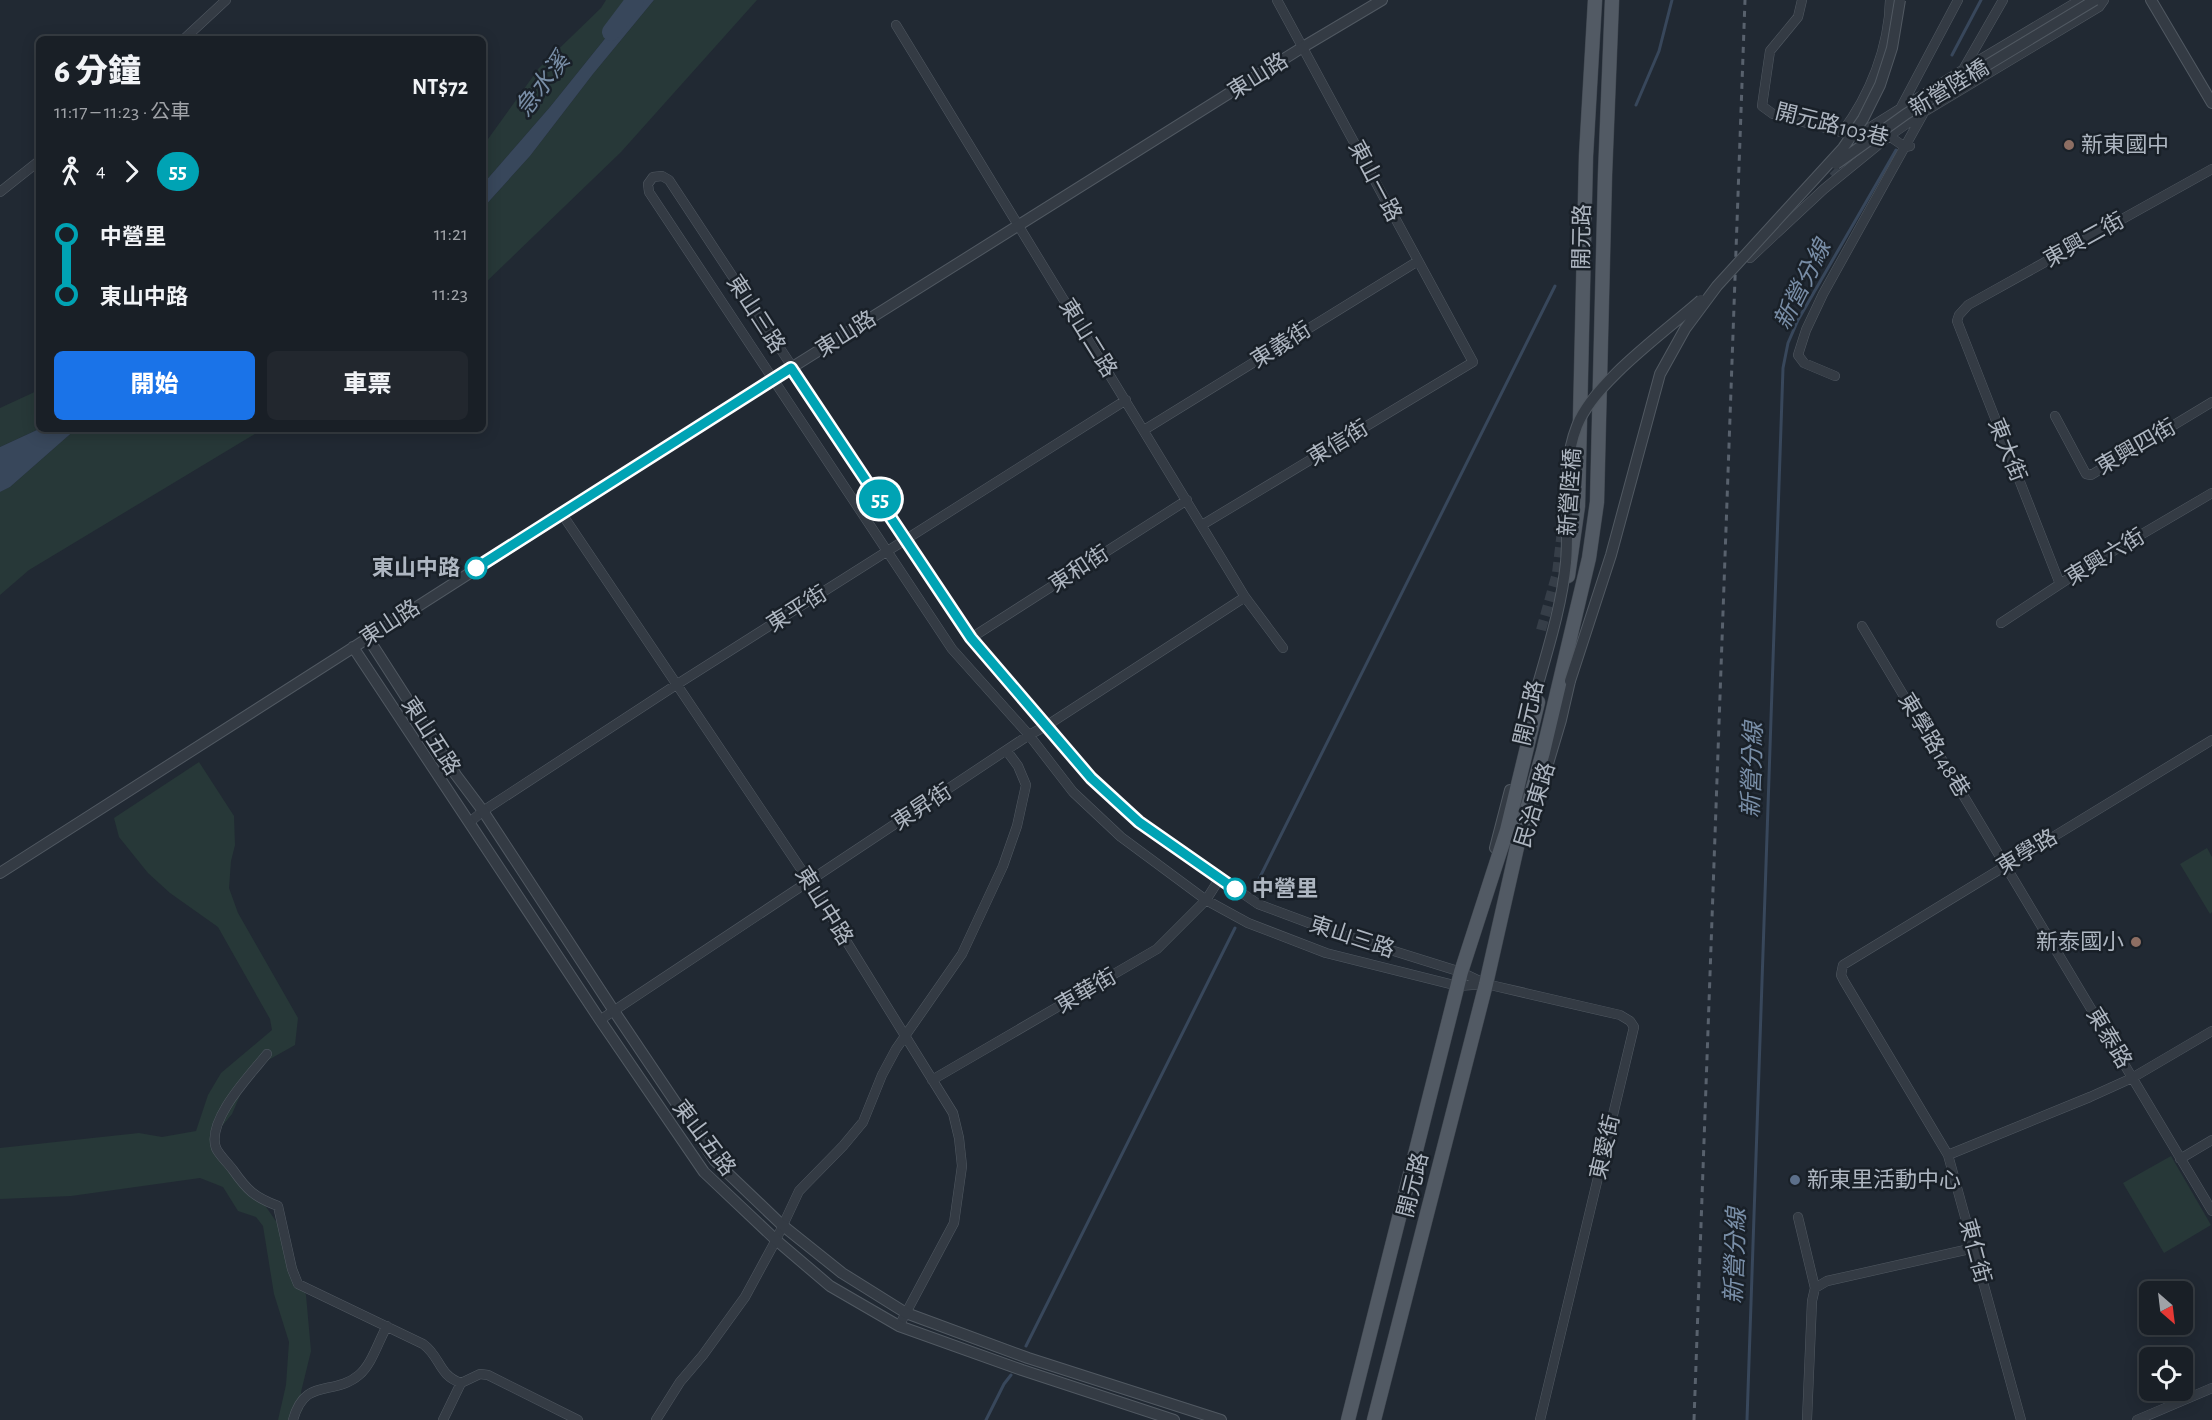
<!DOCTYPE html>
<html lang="zh-TW">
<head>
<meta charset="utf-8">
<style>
	:root { --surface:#191f26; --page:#22272e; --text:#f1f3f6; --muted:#9fa2a7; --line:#373d43; --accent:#1a73e8 }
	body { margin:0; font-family:"Alegreya Sans","Noto Sans TC",sans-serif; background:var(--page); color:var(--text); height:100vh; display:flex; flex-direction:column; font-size:22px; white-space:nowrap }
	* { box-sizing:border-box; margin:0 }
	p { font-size:20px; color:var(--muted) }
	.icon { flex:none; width:33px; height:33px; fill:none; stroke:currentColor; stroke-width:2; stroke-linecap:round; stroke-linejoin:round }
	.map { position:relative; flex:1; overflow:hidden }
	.sheet { position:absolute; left:36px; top:36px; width:450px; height:396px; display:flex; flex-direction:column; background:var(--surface); border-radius:9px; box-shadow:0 3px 15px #0003,0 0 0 2px var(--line) }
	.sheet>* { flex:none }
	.badge { padding:0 12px; border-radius:20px; font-size:21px; line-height:39px }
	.needle { width:39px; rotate:152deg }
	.tools { position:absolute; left:2139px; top:1281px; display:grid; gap:12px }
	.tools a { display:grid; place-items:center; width:54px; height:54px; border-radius:9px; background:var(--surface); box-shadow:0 3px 15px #0003,0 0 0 2px var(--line); font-size:30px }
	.map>.badge { position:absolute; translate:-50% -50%; box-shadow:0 0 0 3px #fff }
	.legs { display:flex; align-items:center; gap:9px; height:66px; padding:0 18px; font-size:20px }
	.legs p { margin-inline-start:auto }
	.overview { display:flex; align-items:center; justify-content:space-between; height:102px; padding:0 18px }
	h1 { font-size:33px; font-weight:800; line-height:45px }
	.button { display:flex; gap:12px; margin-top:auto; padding:12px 18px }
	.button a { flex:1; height:69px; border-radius:9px; background:var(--accent); color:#fff; font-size:24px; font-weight:800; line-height:69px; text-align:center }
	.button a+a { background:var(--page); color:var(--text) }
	ul { padding:0 18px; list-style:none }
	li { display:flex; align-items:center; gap:21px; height:60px; font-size:22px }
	li i { display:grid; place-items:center; width:9px; height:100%; margin:0 8px; background:currentColor }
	li i::after { content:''; width:15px; height:15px; margin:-8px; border:4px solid; border-radius:50%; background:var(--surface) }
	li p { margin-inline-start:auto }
	li:first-child i { background:linear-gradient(#0000 50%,currentColor 0) }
	li:last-child i { background:linear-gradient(currentColor 50%,#0000 0) }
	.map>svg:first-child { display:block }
	.green { fill:#273838 }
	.water { fill:#38475b }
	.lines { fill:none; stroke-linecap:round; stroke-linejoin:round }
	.stream { stroke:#38475b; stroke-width:3 }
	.river { stroke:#38475b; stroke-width:18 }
	.tertiary-tunnel { stroke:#363e48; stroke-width:10; stroke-dasharray:10 5; stroke-linecap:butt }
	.minor-casing { stroke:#515962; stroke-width:10 }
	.tertiary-casing { stroke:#515962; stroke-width:12 }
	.primary-casing { stroke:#3d444d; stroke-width:15 }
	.minor { stroke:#343b44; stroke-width:9 }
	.tertiary { stroke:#343b44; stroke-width:10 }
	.primary { stroke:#525a64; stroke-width:14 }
	.rail { stroke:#58616d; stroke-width:3; stroke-dasharray:6 6; stroke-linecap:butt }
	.tertiary-bridge-casing { stroke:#515962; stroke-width:12; stroke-linecap:butt }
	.tertiary-bridge { stroke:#343b44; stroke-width:10 }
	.line-1-casing { stroke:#fff; stroke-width:14 }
	.line-1 { stroke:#00a3b4; stroke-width:9 }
	.education-dot { fill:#8d6e63; stroke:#192028; stroke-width:2 }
	.stop-1-dot { fill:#fff; stroke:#00a3b4; stroke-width:3 }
	.service-dot { fill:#5c6f8a; stroke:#192028; stroke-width:2 }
	.labels { text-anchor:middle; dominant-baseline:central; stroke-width:5; stroke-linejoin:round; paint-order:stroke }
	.street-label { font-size:22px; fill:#aeb6c1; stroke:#192028 }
	.poi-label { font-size:22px; fill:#aeb6c1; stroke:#192028; text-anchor:start }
	.stop-label { font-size:22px; font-weight:bold; fill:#aeb6c1; stroke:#192028; text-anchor:end }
	.water-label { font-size:24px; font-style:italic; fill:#798ea7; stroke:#192028 }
</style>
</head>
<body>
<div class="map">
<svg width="2212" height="1420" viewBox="0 0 2212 1420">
	<rect width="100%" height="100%" fill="#212933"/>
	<!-- green -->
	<path class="green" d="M606,0H636L550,107L483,184V146L539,68L601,8Z
		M654,0H757L621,152L483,285V208L530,156L593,74Z
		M39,390V429L0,447V408Z
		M76,429H263L29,570L0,595V492L10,487Z
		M199,762L234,816L235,845L231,861L229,888L238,913L298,1018L295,1045L263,1063L248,1077L232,1114L218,1131L221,1151L255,1191L287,1237L306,1295L311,1351L301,1392L303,1409L297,1420H278L286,1385L289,1342L274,1294L263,1226L256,1217L238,1211L223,1187L200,1178L71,1196L0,1199V1148L139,1133L162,1137L196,1131L208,1095L221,1073L272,1030L270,1019L218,927L170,893L148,873L119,837L114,818Z
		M2207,848L2212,857V912L2210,914L2180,864Z
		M2171,1156L2211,1225L2164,1253L2123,1183Z"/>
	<!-- water -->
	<path class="water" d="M636,0H654L593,74L530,156L483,208V184L550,107Z
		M39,429H76L10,487L0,492V447Z"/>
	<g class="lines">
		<!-- stream -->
		<path class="stream" d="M1952,55L1981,0
			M1636,105L1659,51L1672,0
			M1255,887L1555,286
			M1026,1346L1235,928
			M986,1420L1004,1384L1011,1375
			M1747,1420L1783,368L1788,343L1798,320L1896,150"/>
		<!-- river -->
		<path class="river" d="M611,32L635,0"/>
		<!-- tertiary-tunnel -->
		<path class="tertiary-tunnel" d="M1833,177L1860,151
			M1541,630L1557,573L1563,522"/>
		<defs>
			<path id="minor" d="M1802,0L1798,17L1770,51L1762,106L1773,114L1856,136H1889L1905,147L1910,146
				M896,25L1245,597L1283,648
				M184,39L226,0
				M1964,68L2003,0
				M1900,109L1958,0
				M1842,132C1870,95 1889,47 1890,0
				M1856,136L1964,69L2080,0
				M0,192L39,161
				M1750,258L1824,189L1889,136L1924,112L2099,7L2104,0
				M1835,376L1804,363L1798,355L1806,330L1823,294L1923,114
				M2055,416L2086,474L2091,475L2212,402
				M1144,430L1418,261
				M562,514L809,881L953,1113L959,1138L962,1166L954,1223L899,1326
				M1202,525L1473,362L1277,0
				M2060,584L1957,321L1959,315L1968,305L2212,169
				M2001,623L2086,567L2212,493
				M1862,626L2212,1211
				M971,638L1187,500
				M470,822L483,811L676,685L1126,400
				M1486,984L1458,986L1326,953L1248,923L1206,900L1121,837L1073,792L1029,735L952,649L649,192L648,184L653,177L662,176L669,180L971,638L1091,778L1139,822L1258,904L1333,932L1461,972L1486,984L1620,1015L1630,1021L1634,1027L1540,1420
				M600,1020L1029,735L1046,726L1245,597
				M267,1054C251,1074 206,1120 216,1148C219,1155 228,1163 233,1170C247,1190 254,1197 278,1206L292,1269L298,1284L423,1344C441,1357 438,1375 461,1383
				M932,1080L1157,949L1206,900L1220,878
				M1948,1155L2090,1097L2132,1078L2212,1031
				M2180,1159L2212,1140
				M1798,1217L1815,1288L1812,1301L1807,1420
				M1815,1288L1827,1281L1974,1248
				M293,1420C305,1376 333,1397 359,1375C372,1364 378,1342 387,1326
				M443,1420L461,1383L480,1374L488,1375L578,1420
				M656,1420L680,1382L703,1355L745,1297L776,1240L799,1191L843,1146L863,1122L882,1075L896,1049L962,954L1003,866L1017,826L1026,785L1018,766L1007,751
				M2021,1420L1948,1155L1844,981L1841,975L1843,965L2212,740
				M2137,1420L2212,1388"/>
			<path id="tertiary" d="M2151,0L2212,103
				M368,638L456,775L483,811L614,1011L715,1161L782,1225L842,1273L906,1313L1028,1358L1221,1420
				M353,647L600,1020L704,1172L776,1240L830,1286L899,1326L1022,1370L1174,1420
				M1530,824L1561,720L1570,681
				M1495,848L1510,790
				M0,873L791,368L1303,47L1382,0"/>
			<path id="primary" d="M1568,576L1578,506L1586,156L1595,0
				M1348,1420L1461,972L1507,830L1538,702
				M1374,1420L1486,984L1520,834L1543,752L1589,558L1597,502L1605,175L1612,0"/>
		</defs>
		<!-- minor casing -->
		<use href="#minor" class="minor-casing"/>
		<!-- tertiary casing -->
		<use href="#tertiary" class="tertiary-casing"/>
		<!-- primary casing -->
		<use href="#primary" class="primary-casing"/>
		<!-- minor -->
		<use href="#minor" class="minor"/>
		<!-- tertiary -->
		<use href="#tertiary" class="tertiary"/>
		<!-- primary -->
		<use href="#primary" class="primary"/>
		<!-- rail -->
		<path class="rail" d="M1694,1420L1745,0"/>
		<defs>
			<path id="tertiary-bridge" d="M1836,164L1906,114L2095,0
				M1570,681L1611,555L1660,374L1685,329L1717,286L1843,148L1863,119L1880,85L1892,48L1900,0
				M1529,717C1542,666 1561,614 1566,562C1570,517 1560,469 1577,426C1593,383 1666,331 1701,300"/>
		</defs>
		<!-- tertiary-bridge casing -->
		<use href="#tertiary-bridge" class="tertiary-bridge-casing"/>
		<!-- tertiary-bridge -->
		<use href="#tertiary-bridge" class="tertiary-bridge"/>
	</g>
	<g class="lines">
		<defs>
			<path id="line-1" d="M476,568L791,368L971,638L1091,778L1139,822L1235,889"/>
		</defs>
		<!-- line-1 casing -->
		<use href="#line-1" class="line-1-casing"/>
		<!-- line-1 -->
		<use href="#line-1" class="line-1"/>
	</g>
	<!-- markers -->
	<g class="education-dot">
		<circle cx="2069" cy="145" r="6"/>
		<circle cx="2136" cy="942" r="6"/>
	</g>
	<g class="stop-1-dot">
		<circle cx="476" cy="568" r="10"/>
		<circle cx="1235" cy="889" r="10"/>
	</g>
	<circle class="service-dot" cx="1795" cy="1180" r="6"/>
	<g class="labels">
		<!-- street labels -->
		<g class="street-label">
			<text transform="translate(1258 76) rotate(-32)">東山路</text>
			<text transform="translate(1949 88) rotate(-31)">新營陸橋</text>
			<text transform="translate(1832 125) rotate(14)">開元路103巷</text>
			<text transform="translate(1375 181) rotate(62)">東山一路</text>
			<text transform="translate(1582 237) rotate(-89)">開元路</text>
			<text transform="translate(2084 240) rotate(-29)">東興二街</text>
			<text transform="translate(756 314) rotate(57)">東山三路</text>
			<text transform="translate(846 334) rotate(-32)">東山路</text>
			<text transform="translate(1088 338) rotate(58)">東山二路</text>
			<text transform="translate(1281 345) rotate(-32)">東義街</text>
			<text transform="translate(1338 443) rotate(-31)">東信街</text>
			<text transform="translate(2136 447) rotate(-30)">東興四街</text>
			<text transform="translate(2007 450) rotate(68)">東大街</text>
			<text transform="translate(1570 492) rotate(-86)">新營陸橋</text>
			<text transform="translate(2105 557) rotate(-31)">東興六街</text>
			<text transform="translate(1079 569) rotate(-33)">東和街</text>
			<text transform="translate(797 609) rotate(-32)">東平街</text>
			<text transform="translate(390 623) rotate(-33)">東山路</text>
			<text transform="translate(1529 713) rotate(-77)">開元路</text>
			<text transform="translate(431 736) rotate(57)">東山五路</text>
			<text transform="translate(1934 745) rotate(59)">東學路148巷</text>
			<text transform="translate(1535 805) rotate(-73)">民治東路</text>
			<text transform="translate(922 807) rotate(-33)">東昇街</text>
			<text transform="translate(2027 852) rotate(-31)">東學路</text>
			<text transform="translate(824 906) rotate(58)">東山中路</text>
			<text transform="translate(1352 937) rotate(18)">東山三路</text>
			<text transform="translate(1086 991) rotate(-30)">東華街</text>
			<text transform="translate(2109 1038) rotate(59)">東泰路</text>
			<text transform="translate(704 1138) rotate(53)">東山五路</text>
			<text transform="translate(1605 1147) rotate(-77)">東愛街</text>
			<text transform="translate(1413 1185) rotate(-76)">開元路</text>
			<text transform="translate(1975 1251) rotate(75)">東仁街</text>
		</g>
		<!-- poi labels -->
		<g class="poi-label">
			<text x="2081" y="145">新東國中</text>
			<text x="2124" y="942" text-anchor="end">新泰國小</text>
			<text x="1807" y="1180">新東里活動中心</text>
		</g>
		<!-- stop labels -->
		<g class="stop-label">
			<text x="460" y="568">東山中路</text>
			<text x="1252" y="889" text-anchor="start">中營里</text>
		</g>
		<!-- water labels -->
		<g class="water-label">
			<text transform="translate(543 85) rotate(-53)">急水溪</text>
			<text transform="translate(1803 285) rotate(-63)">新營分線</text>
			<text transform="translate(1753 770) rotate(-88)">新營分線</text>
			<text transform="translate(1736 1256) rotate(-88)">新營分線</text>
		</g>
	</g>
</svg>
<div class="tools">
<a><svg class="needle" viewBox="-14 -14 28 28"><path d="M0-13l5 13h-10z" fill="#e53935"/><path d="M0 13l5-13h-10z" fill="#9fa2a7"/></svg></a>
<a><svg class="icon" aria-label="locate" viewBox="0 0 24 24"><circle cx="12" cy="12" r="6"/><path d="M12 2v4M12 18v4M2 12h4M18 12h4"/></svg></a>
</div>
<b class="badge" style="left:880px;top:499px;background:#00a3b4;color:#fff">55</b>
<section class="sheet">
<div class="overview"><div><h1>6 分鐘</h1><p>11:17 – 11:23 · 公車</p></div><b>NT$72</b></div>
<div class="legs"><svg class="icon" aria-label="walk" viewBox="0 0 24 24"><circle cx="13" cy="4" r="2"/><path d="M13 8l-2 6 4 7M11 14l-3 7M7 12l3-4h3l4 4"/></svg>4<svg class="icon" aria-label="forward" viewBox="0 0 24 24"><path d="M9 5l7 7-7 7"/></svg><b class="badge" style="background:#00a3b4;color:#fff">55</b></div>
<ul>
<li><i style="color:#00a3b4"></i><b>中營里</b><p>11:21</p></li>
<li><i style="color:#00a3b4"></i><b>東山中路</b><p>11:23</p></li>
</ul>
<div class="button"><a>開始</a><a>車票</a></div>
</section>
</div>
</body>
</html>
